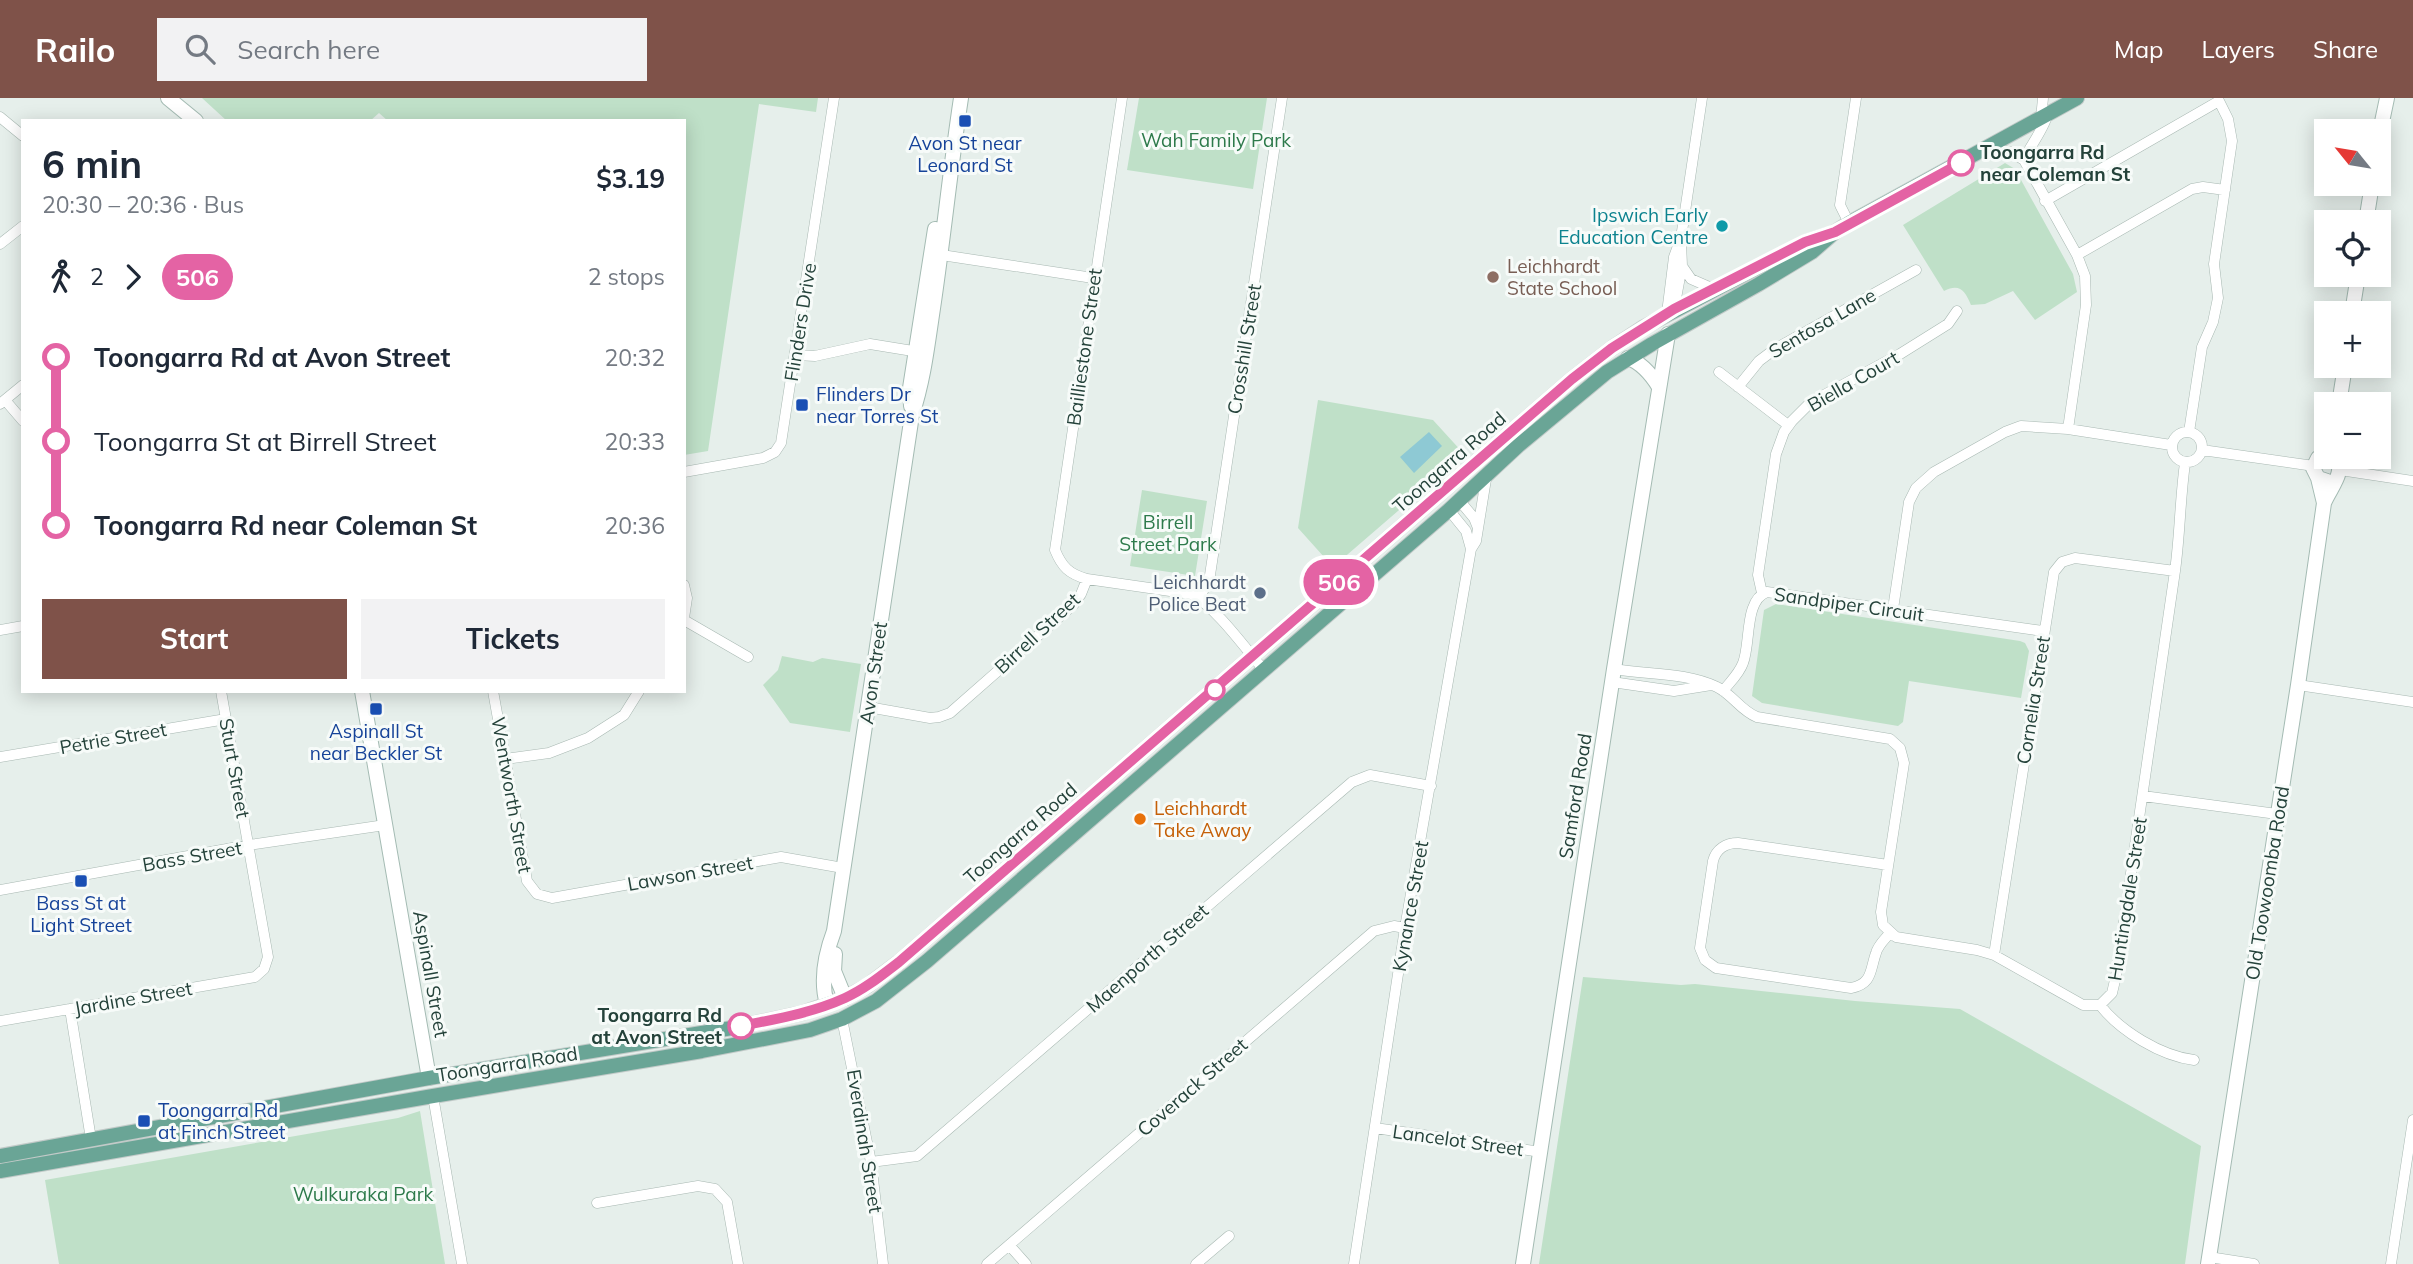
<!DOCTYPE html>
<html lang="en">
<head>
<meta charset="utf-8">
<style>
	:root { --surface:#fff; --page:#f2f2f3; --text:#1f2937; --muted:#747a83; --accent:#7f5249 }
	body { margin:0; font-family:Mulish,sans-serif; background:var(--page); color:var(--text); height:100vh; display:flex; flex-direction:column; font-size:26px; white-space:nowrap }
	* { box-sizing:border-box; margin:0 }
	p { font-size:23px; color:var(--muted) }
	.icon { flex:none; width:38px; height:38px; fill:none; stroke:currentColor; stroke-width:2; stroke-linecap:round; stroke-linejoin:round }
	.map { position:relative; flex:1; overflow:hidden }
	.details { position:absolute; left:21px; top:21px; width:665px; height:574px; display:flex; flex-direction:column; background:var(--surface); border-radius:0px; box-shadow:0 4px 18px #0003 }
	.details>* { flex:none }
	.badge { padding:0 14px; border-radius:23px; font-size:24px; line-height:46px }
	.needle { width:46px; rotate:300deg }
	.fabs { position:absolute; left:2314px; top:21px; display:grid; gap:14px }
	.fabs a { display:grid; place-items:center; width:77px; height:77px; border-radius:0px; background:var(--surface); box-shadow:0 4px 18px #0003; font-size:35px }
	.map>.badge { position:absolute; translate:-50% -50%; box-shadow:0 0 0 4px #fff }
	.legs { display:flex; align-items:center; gap:10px; height:77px; padding:0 21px; font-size:23px }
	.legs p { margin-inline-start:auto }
	.head { display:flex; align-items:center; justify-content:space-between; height:119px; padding:0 21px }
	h1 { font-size:38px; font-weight:700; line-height:52px }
	.primary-button { display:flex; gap:14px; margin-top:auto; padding:14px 21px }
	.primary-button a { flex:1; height:80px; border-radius:0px; background:var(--accent); color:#fff; font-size:28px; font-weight:700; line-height:80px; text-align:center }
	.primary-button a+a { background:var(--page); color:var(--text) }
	ul { padding:0 21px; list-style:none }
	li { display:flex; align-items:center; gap:24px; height:84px; font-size:26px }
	li i { display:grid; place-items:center; width:10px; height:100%; margin:0 9px; background:currentColor }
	li i::after { content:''; width:18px; height:18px; margin:-9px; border:5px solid; border-radius:50%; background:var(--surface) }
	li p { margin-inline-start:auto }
	li:first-child i { background:linear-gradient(#0000 50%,currentColor 0) }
	li:last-child i { background:linear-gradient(currentColor 50%,#0000 0) }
	header { display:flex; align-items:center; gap:42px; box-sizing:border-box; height:98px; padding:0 35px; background:var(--accent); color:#fff }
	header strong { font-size:33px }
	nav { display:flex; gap:38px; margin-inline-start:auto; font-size:24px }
	.search { width:490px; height:63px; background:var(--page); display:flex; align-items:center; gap:18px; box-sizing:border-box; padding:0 24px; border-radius:0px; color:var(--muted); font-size:26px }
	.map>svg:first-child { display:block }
	.green { fill:#bfe0c8 }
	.water { fill:#8ec9d4 }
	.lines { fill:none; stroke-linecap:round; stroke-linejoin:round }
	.street-casing { stroke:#a8b8b2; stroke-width:11 }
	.secondary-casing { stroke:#a4bbb3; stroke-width:16 }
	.primary-casing { stroke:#c2cac8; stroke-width:16 }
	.street { stroke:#fff; stroke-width:10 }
	.secondary { stroke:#fff; stroke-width:14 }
	.primary { stroke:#6aa596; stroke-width:14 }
	.line-1-casing { stroke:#fff; stroke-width:16 }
	.line-1 { stroke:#e463a4; stroke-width:10 }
	.transit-dot { fill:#1a4fb4; stroke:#f7fbf9; stroke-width:2.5 }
	.stop-1-dot { fill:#fff; stroke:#e463a4; stroke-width:3.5 }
	.culture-dot { fill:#0f9aa8; stroke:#f7fbf9; stroke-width:2.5 }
	.education-dot { fill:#8d6e63; stroke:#f7fbf9; stroke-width:2.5 }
	.service-dot { fill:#5c6f8a; stroke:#f7fbf9; stroke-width:2.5 }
	.food-dot { fill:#e8710a; stroke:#f7fbf9; stroke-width:2.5 }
	.labels { text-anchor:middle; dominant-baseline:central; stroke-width:6; stroke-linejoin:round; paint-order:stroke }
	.park-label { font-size:19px; fill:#2d7a4b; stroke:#f7fbf9 }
	.transit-label { font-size:19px; fill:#164399; stroke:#f7fbf9 }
	.stop-label { font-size:19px; font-weight:bold; fill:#24423a; stroke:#f7fbf9; text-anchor:start }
	.culture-label { font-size:19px; fill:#0d838f; stroke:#f7fbf9; text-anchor:end }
	.education-label { font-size:19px; fill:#785e54; stroke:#f7fbf9; text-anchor:start }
	.street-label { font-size:19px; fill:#24423a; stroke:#f7fbf9 }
	.service-label { font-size:19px; fill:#4e5e75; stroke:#f7fbf9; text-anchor:end }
	.food-label { font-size:19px; fill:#c56008; stroke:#f7fbf9; text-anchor:start }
</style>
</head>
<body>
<header>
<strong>Railo</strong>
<div class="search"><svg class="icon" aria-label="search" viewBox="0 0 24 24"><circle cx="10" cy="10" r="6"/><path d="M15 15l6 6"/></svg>Search here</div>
<nav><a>Map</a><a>Layers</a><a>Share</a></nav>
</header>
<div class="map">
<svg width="2413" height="1166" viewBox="0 0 2413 1166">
	<rect width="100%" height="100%" fill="#e6efeb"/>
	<!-- green -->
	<path class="green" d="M202,0H818L816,14L759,6L708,353L684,357V23H388L379,15L370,23H227Z
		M1139,0H1267L1253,91L1127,72Z
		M2005,65L2015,71L2073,176L2077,194L2035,222L2013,193L1985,206L1971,207C1965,193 1960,185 1944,193L1903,127Z
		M1318,302L1433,322L1464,356L1333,469L1298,430Z
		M1142,392L1207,403L1195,478L1130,468Z
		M1776,506L2020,543L2025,545L2029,553L2021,600L1909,583L1903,624L1898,628L1762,605L1752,598L1764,512Z
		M782,558L813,564L822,560L861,566L850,634L790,625L763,587L778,572Z
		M1583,879L1681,887L1695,886L1855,903L1960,911L2201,1048L2185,1166H1539Z
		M420,1013L445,1166H59L45,1082L398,1020Z"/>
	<!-- water -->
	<path class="water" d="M1429,334L1442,348L1414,375L1400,359Z"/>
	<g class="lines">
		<defs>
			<path id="street" d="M0,19L23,38
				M2041,21L2043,0
				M1988,50L2010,54L2024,62L2077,157L2085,178L2086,207L2068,331
				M2024,62C2029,49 2046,28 2047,17
				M2045,103L2219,3L2228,21L2232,43L2214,166L2218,200L2213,224L2202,249L2189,334
				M1849,125L1840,107L1856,0
				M0,146L23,128
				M935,156L1093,180
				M2077,157L2192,91L2203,89L2225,92
				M1682,168L1691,181L1714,191
				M1674,211L1682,168L1681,144
				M1667,215L1674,159L1681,140L1702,0
				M796,257L815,258L870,246L919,254
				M1719,274L1788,327
				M1738,289L1759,263L1775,251L1916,172
				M5,302L23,323
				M0,306L23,287
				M2172 349a15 15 0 1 1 30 0a15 15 0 1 1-30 0Z
				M2202,352L2314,368
				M2340,372L2413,383
				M684,374L763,360L775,354L781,345L834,0
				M1459,402L1474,420L1478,430
				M1449,412L1466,433L1471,451
				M1087,481C1069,476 1062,469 1055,452L1122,0
				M684,487L687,500L684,520
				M1762,495L1758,477L1776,356L1784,334L1792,323L1811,304L1900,256L1948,226L1957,213
				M1200,500L1210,477L1282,0
				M1893,511L1909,404L1916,390L1934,374L2005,334L2021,328L2068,331L2171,347
				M684,522L748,559
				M0,532L23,528
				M1614,571C1649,577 1685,574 1717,589C1733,597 1741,613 1757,619L1890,641L1900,650L1904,665L1881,814L1883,827L1896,839L1977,852L1994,857L2083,907H2100L2112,895L2116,878L2175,473C2180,437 2180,401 2185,365
				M1612,584L1674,593L1711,587
				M2298,587L2413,604
				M493,593L527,783L537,796L552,800L781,759L843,770
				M1723,593C1730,584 1739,576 1743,565C1751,545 1744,502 1767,494L2043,533
				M868,609L930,620L939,619L950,615L1074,506L1081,496L1087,481L1191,496C1215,508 1245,550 1263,571
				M0,659L226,621
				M505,661L549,655L588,640L624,617L639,593
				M2143,698L2277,716
				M1888,767L1738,745C1726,745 1716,751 1713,763L1700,850L1705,862L1716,870L1851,890C1873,886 1870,871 1876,855C1878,847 1885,841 1890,835
				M0,792L249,747L385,727
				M1994,857L2054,474L2062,464L2075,460L2175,473
				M2100,907C2120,933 2161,958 2194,962
				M70,911L91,1041
				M842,921L871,1064L883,1166
				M0,923L255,879L264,871L268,859L221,593
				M433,998L462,1166
				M1375,1030L1541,1054
				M871,1064L917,1058L1352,684L1370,677L1431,688
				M597,1105L698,1088L715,1091L727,1104L738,1166
				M1009,1147L1026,1166
				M2209,1159L2254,1166
				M987,1166L1374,833L1394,828L1405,830
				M1196,1166L1229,1138
				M1354,1166L1405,830L1471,451L1476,443L1487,375
				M2391,1166L2413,1022"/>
			<path id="secondary" d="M168,0L196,23
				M2378,43L2387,0
				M2366,124L2372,86
				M2352,215L2358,177
				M1628,260C1642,265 1651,276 1659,289
				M2339,306L2345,268
				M911,308L910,290L935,131
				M2326,356L2318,360L2313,370L2318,380L2327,383
				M2324,405C2330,390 2347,373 2335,359
				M362,593L429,980
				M835,856L834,873L845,900
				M827,906C820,882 825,857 834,833L912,317C923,284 927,251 932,217C943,145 950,72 961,0
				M1523,1166L1614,571L1668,236
				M2208,1166L2298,587L2324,405L2318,380"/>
			<path id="primary" d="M0,1058L429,980L732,930L802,915L845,900L867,888L899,864L1572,281L1612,250L1644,229L1806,144L1827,137
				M0,1073L433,998L702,953L810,932L842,921L876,903L927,863L1449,412L1519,347L1607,274L1652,246L1759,186L1812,154L1835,134L1849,125L2077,0"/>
		</defs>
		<!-- street casing -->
		<use href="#street" class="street-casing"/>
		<!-- secondary casing -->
		<use href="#secondary" class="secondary-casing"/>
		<!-- primary casing -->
		<use href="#primary" class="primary-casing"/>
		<!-- street -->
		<use href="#street" class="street"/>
		<!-- secondary -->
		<use href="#secondary" class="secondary"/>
		<!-- primary -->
		<use href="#primary" class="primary"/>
	</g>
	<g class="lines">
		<defs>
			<path id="line-1" d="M741,928C776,921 812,915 845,900C865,891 882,877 899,864L1572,281L1612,250L1674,211L1805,144L1835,134L1961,65"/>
		</defs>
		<!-- line-1 casing -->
		<use href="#line-1" class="line-1-casing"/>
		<!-- line-1 -->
		<use href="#line-1" class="line-1"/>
	</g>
	<!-- markers -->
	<g class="transit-dot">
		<rect x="958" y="16" width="14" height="14" rx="3.5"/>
		<rect x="795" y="300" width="14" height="14" rx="3.5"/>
		<rect x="369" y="604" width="14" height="14" rx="3.5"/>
		<rect x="74" y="776" width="14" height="14" rx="3.5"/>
		<rect x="137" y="1016" width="14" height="14" rx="3.5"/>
	</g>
	<g class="stop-1-dot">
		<circle cx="1961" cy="65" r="12"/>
		<circle cx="1215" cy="592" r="9"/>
		<circle cx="741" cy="928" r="12"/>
	</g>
	<circle class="culture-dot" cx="1722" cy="128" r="7"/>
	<circle class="education-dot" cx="1493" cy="179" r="7"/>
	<circle class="service-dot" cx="1260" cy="495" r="7"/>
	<circle class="food-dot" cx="1140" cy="721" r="7"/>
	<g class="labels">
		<!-- park labels -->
		<g class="park-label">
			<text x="1216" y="42">Wah Family Park</text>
			<text x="1168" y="424">Birrell<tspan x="1168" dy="22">Street Park</tspan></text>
			<text x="363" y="1096">Wulkuraka Park</text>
		</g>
		<!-- transit labels -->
		<g class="transit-label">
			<text x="965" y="45">Avon St near<tspan x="965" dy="22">Leonard St</tspan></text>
			<text x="816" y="296" text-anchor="start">Flinders Dr<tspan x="816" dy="22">near Torres St</tspan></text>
			<text x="376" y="633">Aspinall St<tspan x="376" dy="22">near Beckler St</tspan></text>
			<text x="81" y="805">Bass St at<tspan x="81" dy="22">Light Street</tspan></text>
			<text x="158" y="1012" text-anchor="start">Toongarra Rd<tspan x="158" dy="22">at Finch Street</tspan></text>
		</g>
		<!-- stop labels -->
		<g class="stop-label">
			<text x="1980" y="54">Toongarra Rd<tspan x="1980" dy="22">near Coleman St</tspan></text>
			<text x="722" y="917" text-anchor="end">Toongarra Rd<tspan x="722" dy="22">at Avon Street</tspan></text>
		</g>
		<!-- culture labels -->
		<g class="culture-label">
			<text x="1708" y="117">Ipswich Early<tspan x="1708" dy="22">Education Centre</tspan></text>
		</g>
		<!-- education labels -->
		<g class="education-label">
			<text x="1507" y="168">Leichhardt<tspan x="1507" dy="22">State School</tspan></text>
		</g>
		<!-- street labels -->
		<g class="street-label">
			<text transform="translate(800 224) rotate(-81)">Flinders Drive</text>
			<text transform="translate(1822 225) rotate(-30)">Sentosa Lane</text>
			<text transform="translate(1084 249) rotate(-82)">Bailliestone Street</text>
			<text transform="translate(1244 251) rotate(-81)">Crosshill Street</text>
			<text transform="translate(1853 283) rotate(-30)">Biella Court</text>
			<text transform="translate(1449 364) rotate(-41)">Toongarra Road</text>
			<text transform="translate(1849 506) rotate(8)">Sandpiper Circuit</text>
			<text transform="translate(1037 535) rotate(-43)">Birrell Street</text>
			<text transform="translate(873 575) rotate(-82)">Avon Street</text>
			<text transform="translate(2033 602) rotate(-81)">Cornelia Street</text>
			<text transform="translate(113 640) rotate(-10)">Petrie Street</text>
			<text transform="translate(235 670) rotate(80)">Sturt Street</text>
			<text transform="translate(512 697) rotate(80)">Wentworth Street</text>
			<text transform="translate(1575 698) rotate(-81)">Samford Road</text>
			<text transform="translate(1020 735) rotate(-41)">Toongarra Road</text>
			<text transform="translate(192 758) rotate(-10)">Bass Street</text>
			<text transform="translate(690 775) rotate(-10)">Lawson Street</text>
			<text transform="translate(2267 785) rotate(-81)">Old Toowoomba Road</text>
			<text transform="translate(2127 801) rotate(-81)">Huntingdale Street</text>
			<text transform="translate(1410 808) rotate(-80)">Kynance Street</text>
			<text transform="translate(1147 860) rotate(-41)">Maenporth Street</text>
			<text transform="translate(431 876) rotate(80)">Aspinall Street</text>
			<text transform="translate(133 900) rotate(-10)">Jardine Street</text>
			<text transform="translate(507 966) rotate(-9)">Toongarra Road</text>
			<text transform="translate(1192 989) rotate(-41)">Coverack Street</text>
			<text transform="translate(1458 1042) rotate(8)">Lancelot Street</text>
			<text transform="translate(865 1043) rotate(81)">Everdinah Street</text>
		</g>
		<!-- service labels -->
		<g class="service-label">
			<text x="1246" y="484">Leichhardt<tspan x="1246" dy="22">Police Beat</tspan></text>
		</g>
		<!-- food labels -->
		<g class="food-label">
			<text x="1154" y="710">Leichhardt<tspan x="1154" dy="22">Take Away</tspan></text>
		</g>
	</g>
</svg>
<div class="fabs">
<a><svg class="needle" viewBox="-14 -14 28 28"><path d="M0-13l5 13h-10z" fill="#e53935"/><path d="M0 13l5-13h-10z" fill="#747a83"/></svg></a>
<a><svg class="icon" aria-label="locate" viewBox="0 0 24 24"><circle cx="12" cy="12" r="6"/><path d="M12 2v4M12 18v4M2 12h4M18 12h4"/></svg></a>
<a>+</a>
<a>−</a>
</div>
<b class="badge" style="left:1339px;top:484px;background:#e463a4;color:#fff">506</b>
<section class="details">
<div class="head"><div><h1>6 min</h1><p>20:30 – 20:36 · Bus</p></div><b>$3.19</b></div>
<div class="legs"><svg class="icon" aria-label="walk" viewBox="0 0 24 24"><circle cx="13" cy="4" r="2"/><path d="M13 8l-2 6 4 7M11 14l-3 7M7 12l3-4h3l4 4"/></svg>2<svg class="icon" aria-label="forward" viewBox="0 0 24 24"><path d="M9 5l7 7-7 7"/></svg><b class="badge" style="background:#e463a4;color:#fff">506</b><p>2 stops</p></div>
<ul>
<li><i style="color:#e463a4"></i><b>Toongarra Rd at Avon Street</b><p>20:32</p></li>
<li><i style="color:#e463a4"></i><span>Toongarra St at Birrell Street</span><p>20:33</p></li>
<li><i style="color:#e463a4"></i><b>Toongarra Rd near Coleman St</b><p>20:36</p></li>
</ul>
<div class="primary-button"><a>Start</a><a>Tickets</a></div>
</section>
</div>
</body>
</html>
